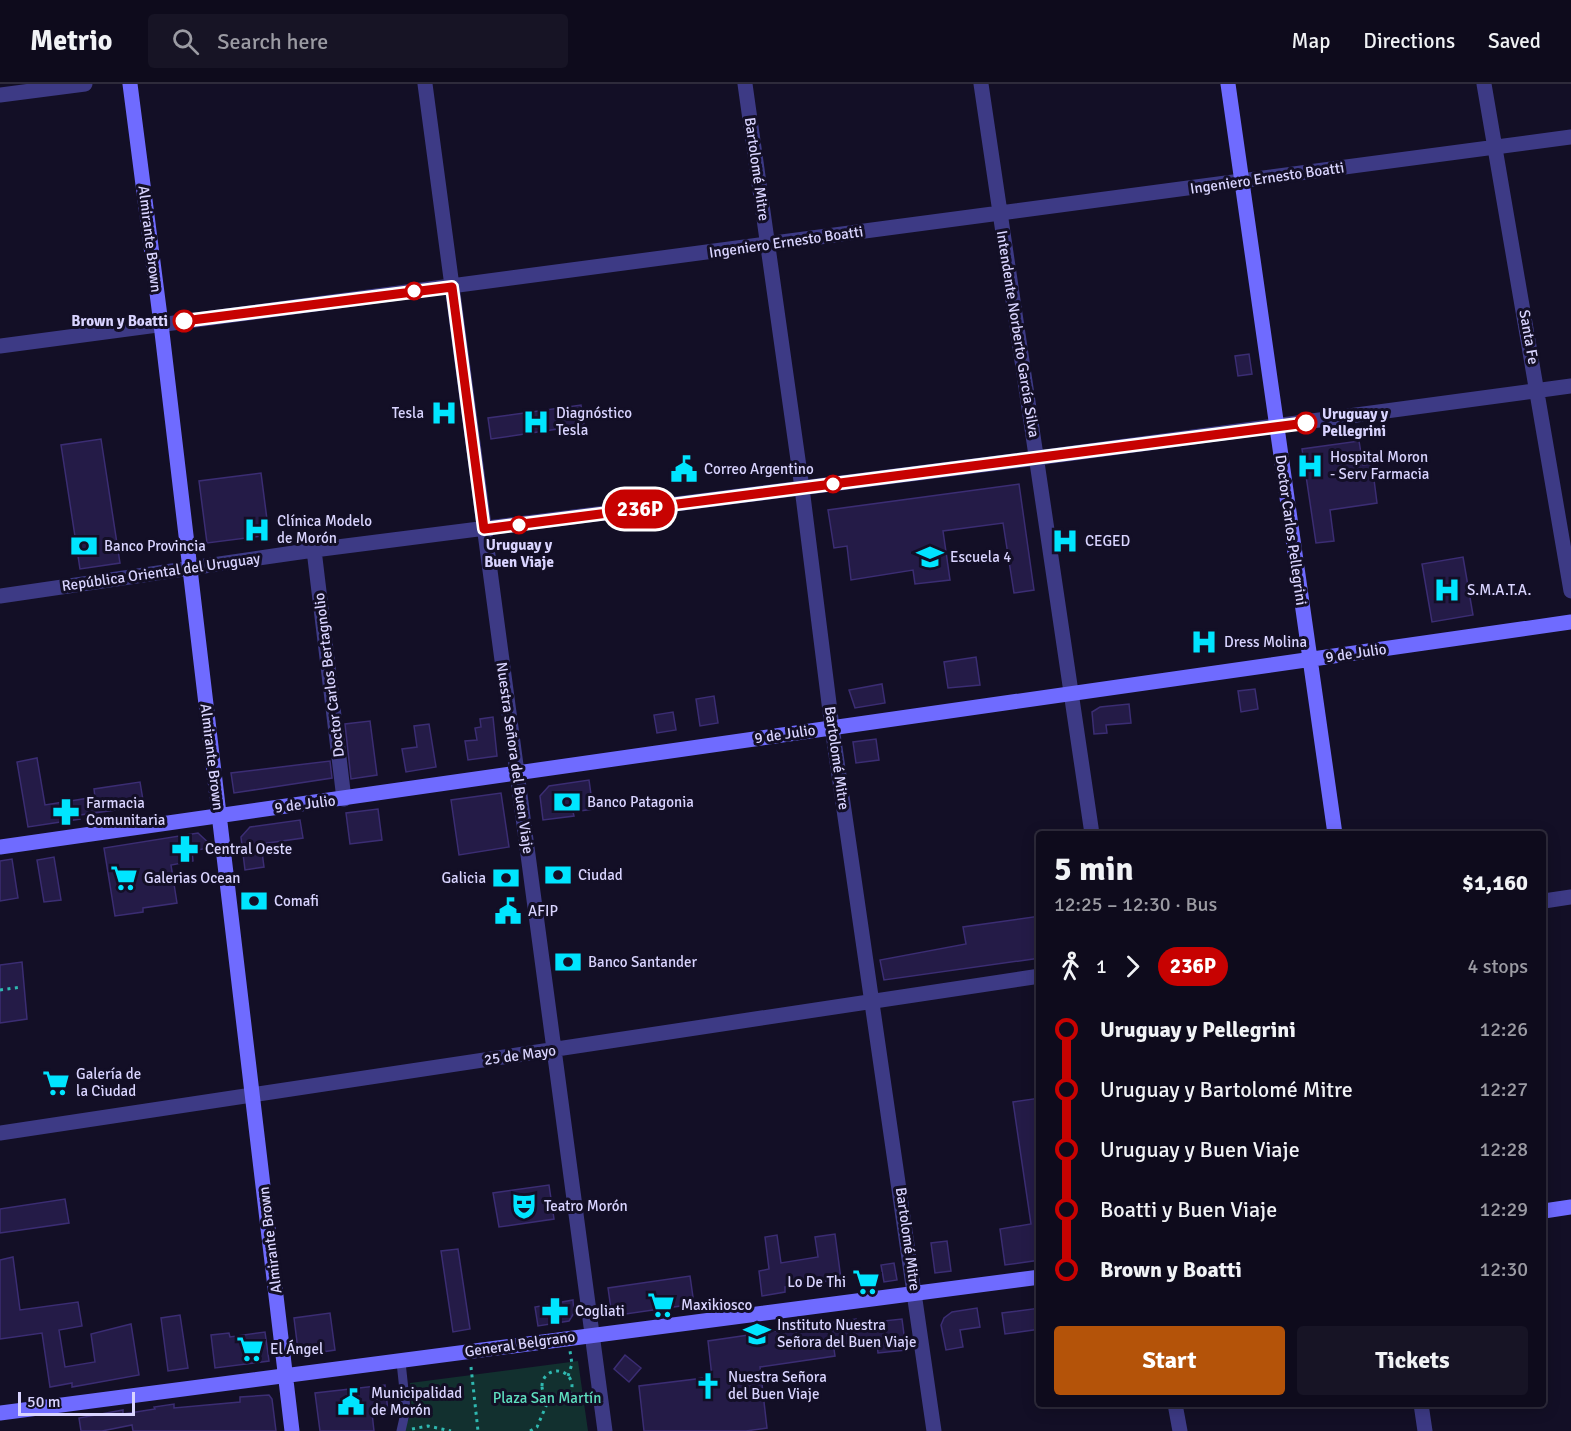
<!DOCTYPE html>
<html lang="en">
<head>
<meta charset="utf-8">
<style>
	:root { --surface:#0e0b1c; --page:#171425; --text:#f1f3f6; --muted:#9b9ba3; --line:#2e2b3b; --accent:#b45309 }
	body { margin:0; font-family:Signika,sans-serif; background:var(--page); color:var(--text); height:100vh; display:flex; flex-direction:column; font-size:22px; white-space:nowrap }
	* { box-sizing:border-box; margin:0 }
	p { font-size:20px; color:var(--muted) }
	.icon { flex:none; width:33px; height:33px; fill:none; stroke:currentColor; stroke-width:2; stroke-linecap:round; stroke-linejoin:round }
	.map { position:relative; flex:1; overflow:hidden }
	.details { position:absolute; left:1036px; top:747px; width:510px; height:576px; display:flex; flex-direction:column; background:var(--surface); border-radius:6px; box-shadow:0 3px 15px #0003,0 0 0 2px var(--line) }
	.details>* { flex:none }
	.badge { padding:0 12px; border-radius:20px; font-size:21px; line-height:39px }
	.scale { position:absolute; left:18px; bottom:15px; width:117px; box-sizing:border-box; padding-left:6px; border:3px solid #d9d4ff; border-top:0; font-size:16px; line-height:21px; white-space:nowrap; color:#d9d4ff; -webkit-text-stroke:4px #130f26; paint-order:stroke }
	.map>.badge { position:absolute; translate:-50% -50%; box-shadow:0 0 0 3px #fff }
	.legs { display:flex; align-items:center; gap:9px; height:66px; padding:0 18px; font-size:20px }
	.legs p { margin-inline-start:auto }
	.overview { display:flex; align-items:center; justify-content:space-between; height:102px; padding:0 18px }
	h1 { font-size:33px; font-weight:700; line-height:45px }
	.cta { display:flex; gap:12px; margin-top:auto; padding:12px 18px }
	.cta a { flex:1; height:69px; border-radius:6px; background:var(--accent); color:#fff; font-size:24px; font-weight:700; line-height:69px; text-align:center }
	.cta a+a { background:var(--page); color:var(--text) }
	ul { padding:0 18px; list-style:none }
	li { display:flex; align-items:center; gap:21px; height:60px; font-size:22px }
	li i { display:grid; place-items:center; width:9px; height:100%; margin:0 8px; background:currentColor }
	li i::after { content:''; width:15px; height:15px; margin:-8px; border:4px solid; border-radius:50%; background:var(--surface) }
	li p { margin-inline-start:auto }
	li:first-child i { background:linear-gradient(#0000 50%,currentColor 0) }
	li:last-child i { background:linear-gradient(currentColor 50%,#0000 0) }
	header { display:flex; align-items:center; gap:36px; box-sizing:border-box; height:84px; padding:0 30px; background:var(--surface); border-bottom:2px solid var(--line) }
	header strong { font-size:28px }
	nav { display:flex; gap:33px; margin-inline-start:auto; font-size:21px }
	.search { width:420px; height:54px; background:var(--page); display:flex; align-items:center; gap:15px; box-sizing:border-box; padding:0 21px; border-radius:6px; color:var(--muted); font-size:22px }
	.map>svg:first-child { display:block }
	.green { fill:#12302f }
	.building { fill:#241b47; stroke:#3b2d73; stroke-width:1.5 }
	.lines { fill:none; stroke-linecap:round; stroke-linejoin:round }
	.path { stroke:#2fb8b0; stroke-width:3; stroke-dasharray:3 4.5; stroke-linecap:butt }
	.lane { stroke:#3d3a85; stroke-width:9 }
	.street { stroke:#3d3a85; stroke-width:15 }
	.secondary { stroke:#6f6bff; stroke-width:15 }
	.line-1-casing { stroke:#fff; stroke-width:14 }
	.line-1 { stroke:#c70201; stroke-width:9 }
	.stop-1-dot { fill:#fff; stroke:#c70201; stroke-width:3 }
	.labels { text-anchor:middle; dominant-baseline:central; stroke-width:6; stroke-linejoin:round; paint-order:stroke }
	.street-label { font-size:15px; fill:#d9d4ff; stroke:#130f26 }
	.stop-label { font-size:15px; font-weight:bold; fill:#d9d4ff; stroke:#130f26; text-anchor:end }
	.poi-label { font-size:15px; fill:#d9d4ff; stroke:#130f26; text-anchor:start }
	.park-label { font-size:15px; fill:#5fe0c0; stroke:#130f26 }
</style>
</head>
<body>
<header>
<strong>Metrio</strong>
<div class="search"><svg class="icon" aria-label="search" viewBox="0 0 24 24"><circle cx="10" cy="10" r="6"/><path d="M15 15l6 6"/></svg>Search here</div>
<nav><a>Map</a><a>Directions</a><a>Saved</a></nav>
</header>
<div class="map">
<svg width="1571" height="1347" viewBox="0 0 1571 1347">
	<rect width="100%" height="100%" fill="#130f26"/>
	<!-- green -->
	<path class="green" d="M578,1277L588,1347H401L412,1330L410,1299Z"/>
	<!-- building -->
	<path class="building" d="M1249,270L1252,290L1238,292L1235,272Z
		M581,321L584,341L491,355L488,334Z
		M101,355L120,479L80,485L61,361Z
		M1359,357L1363,381L1372,380L1377,419L1330,426L1334,457L1316,459L1302,365Z
		M261,389L269,451L207,459L199,397Z
		M1019,400L1034,506L1014,509L1003,439L943,447L950,496L915,500L913,486L851,496L847,462L834,464L828,426Z
		M1463,473L1473,531L1432,538L1422,480Z
		M976,573L980,601L948,604L944,578Z
		M882,600L885,619L855,624L849,606Z
		M1255,605L1258,625L1241,628L1238,607Z
		M714,612L718,639L700,642L696,615Z
		M1129,620L1131,639L1106,641L1107,649L1094,650L1092,628L1100,623Z
		M673,628L676,646L657,649L654,631Z
		M493,633L497,672L468,676L465,657L477,656L475,644L481,643L480,635Z
		M370,637L377,691L351,695L345,640Z
		M429,640L436,683L406,688L402,665L417,663L414,642Z
		M876,655L879,676L856,679L853,658Z
		M37,674L45,721L95,713L94,705L140,698L144,722L80,731V735L28,743L17,678Z
		M330,677L332,694L234,709L231,689Z
		M589,696L593,725L573,728L574,732L543,736L540,712L549,702Z
		M501,709L509,763L459,771L451,716Z
		M378,725L382,756L350,760L346,729Z
		M300,736L303,754L261,760L264,783L245,786L241,753L250,743Z
		M198,749L213,763L192,767L193,777L171,781L177,819L143,824V828L115,832L104,764Z
		M54,773L61,816L44,818L37,776Z
		M12,775L18,814L0,817V777Z
		M1040,832V874L884,896L880,876L966,860L963,843Z
		M22,878L27,935L0,939V881Z
		M1040,1014V1176L1005,1181L1000,1145L1031,1140L1013,1018Z
		M549,1101L554,1135L499,1143L493,1109Z
		M65,1115L69,1139L0,1149V1125Z
		M835,1150L841,1195L785,1203V1208L762,1212L759,1187L769,1185L765,1153L777,1151L781,1179L818,1173L815,1153Z
		M947,1157L951,1187L935,1189L931,1159Z
		M458,1165L470,1245L453,1248L441,1167Z
		M13,1173L20,1226L78,1218L82,1242L59,1246L65,1283L95,1278L91,1250L131,1240L139,1291L72,1303V1299L50,1303L42,1249L0,1255V1176Z
		M894,1179L897,1196L884,1198L881,1181Z
		M690,1192L694,1220L612,1232L608,1204Z
		M573,1216L574,1229L569,1237L538,1242L535,1223Z
		M977,1224L980,1243L960,1246L963,1263L946,1266L941,1241L944,1234L952,1228Z
		M1040,1224V1245L1005,1250L1002,1229Z
		M330,1229L335,1266L309,1270L298,1266L294,1234Z
		M180,1231L188,1284L168,1287L161,1234Z
		M856,1235V1240L902,1235L906,1266L878,1269L877,1259L834,1265L835,1272L760,1283L767,1344L746,1347H644L639,1302L712,1293L708,1257Z
		M265,1248L269,1277L215,1284L211,1251L229,1249L230,1253Z
		M625,1271L641,1284L629,1298L614,1285Z
		M385,1301L388,1327L372,1329L374,1347H320L315,1309Z
		M269,1311L272,1315L276,1347H133L132,1341L102,1347H81L79,1334L123,1326V1330L155,1325L154,1323L174,1320V1324L240,1318V1313Z"/>
	<g class="lines">
		<!-- path -->
		<path class="path" d="M0,906L22,903
			M471,1283L478,1347
			M542 1302a15 15 0 1 1 30 0a15 15 0 1 1-30 0Z
			M568,1292L572,1280L570,1267
			M412,1345L428,1342L451,1347
			M530,1347L537,1343L549,1315"/>
		<!-- lane -->
		<path class="lane" d="M401,1347L406,1325L401,1278"/>
		<!-- street -->
		<path class="street" d="M425,0L605,1347
			M745,0L802,404L832,643L934,1347
			M981,0L1092,750
			M1484,0L1571,507
			M0,11L85,0
			M0,262L1571,53
			M314,466L344,715
			M0,512L314,466L1037,374L1571,302
			M1544,817L1571,813
			M0,1049L1040,892
			M1175,1320L1180,1347
			M1421,1320L1425,1347"/>
		<!-- secondary -->
		<path class="secondary" d="M130,0L161,240L292,1347
			M1228,0L1335,750
			M0,763L1571,538
			M1544,1127L1571,1123
			M0,1329C347,1285 693,1237 1040,1193"/>
	</g>
	<g class="lines">
		<defs>
			<path id="line-1" d="M184,237L452,203L484,445L1306,339"/>
		</defs>
		<!-- line-1 casing -->
		<use href="#line-1" class="line-1-casing"/>
		<!-- line-1 -->
		<use href="#line-1" class="line-1"/>
	</g>
	<!-- icons -->
	<defs>
		<symbol id="hospital-bare" viewBox="-9 -9 18 18"><path d="M-5-5h3v3.5h4V-5h3V5h-3V1.5h-4V5h-3Z" fill="#00e5ff" stroke="#130f26" stroke-width="2.5" paint-order="stroke"/></symbol>
		<symbol id="civic-bare" viewBox="-9 -9 18 18"><path d="M-.6-6.5H3V-4.5H.6V-3L4-1V1h2V6H-6V1h2V-1L-.6-3ZM-1.2 2.5V6h2.4V2.5Z" fill="#00e5ff" stroke="#130f26" stroke-width="2.5" paint-order="stroke"/></symbol>
		<symbol id="bank-bare" viewBox="-9 -9 18 18"><path d="M-6-4H6V4H-6ZM0-2.3a2.3 2.3 0 1 0 0 4.6a2.3 2.3 0 1 0 0-4.6Z" fill="#00e5ff" stroke="#130f26" stroke-width="2.5" paint-order="stroke"/></symbol>
		<symbol id="school-bare" viewBox="-9 -9 18 18"><path d="M0-5L7-2L0 1L-7-2ZM-4 1L0 2.5L4 1V4Q0 6-4 4Z" fill="#00e5ff" stroke="#130f26" stroke-width="2.5" paint-order="stroke"/></symbol>
		<symbol id="pharmacy-bare" viewBox="-9 -9 18 18"><path d="M-2-6h4v4h4v4h-4v4h-4v-4h-4v-4h4Z" fill="#00e5ff" stroke="#130f26" stroke-width="2.5" paint-order="stroke"/></symbol>
		<symbol id="supermarket-bare" viewBox="-9 -9 18 18"><path d="M-6-5.5h2.5l.6 2H6L4.5 2H-2.5L-4.4-4H-6ZM-1.5 3.2a1.3 1.3 0 1 0 .1 0ZM3 3.2a1.3 1.3 0 1 0 .1 0Z" fill="#00e5ff" stroke="#130f26" stroke-width="2.5" paint-order="stroke"/></symbol>
		<symbol id="theatre-bare" viewBox="-9 -9 18 18"><path d="M-5-5.5Q0-4 5-5.5V0Q5 5 0 6Q-5 5-5 0ZM-3.3-2.5H-1v1.5H-3.3ZM1-2.5H3.3v1.5H1ZM-2.8 1Q0 5.5 2.8 1Z" fill="#00e5ff" stroke="#130f26" stroke-width="2.5" paint-order="stroke"/></symbol>
		<symbol id="church-bare" viewBox="-9 -9 18 18"><path d="M-1.2-6h2.4v3.5h3.3v2.4h-3.3V6h-2.4V-.1h-3.3v-2.4h3.3Z" fill="#00e5ff" stroke="#130f26" stroke-width="2.5" paint-order="stroke"/></symbol>
	</defs>
	<g fill-rule="evenodd">
		<use href="#hospital-bare" x="425" y="310" width="38" height="38"/>
		<use href="#hospital-bare" x="517" y="319" width="38" height="38"/>
		<use href="#hospital-bare" x="1291" y="363" width="38" height="38"/>
		<use href="#civic-bare" x="665" y="366" width="38" height="38"/>
		<use href="#hospital-bare" x="238" y="427" width="38" height="38"/>
		<use href="#hospital-bare" x="1046" y="438" width="38" height="38"/>
		<use href="#bank-bare" x="65" y="443" width="38" height="38"/>
		<use href="#school-bare" x="911" y="454" width="38" height="38"/>
		<use href="#hospital-bare" x="1428" y="487" width="38" height="38"/>
		<use href="#hospital-bare" x="1185" y="539" width="38" height="38"/>
		<use href="#bank-bare" x="548" y="699" width="38" height="38"/>
		<use href="#pharmacy-bare" x="47" y="709" width="38" height="38"/>
		<use href="#pharmacy-bare" x="166" y="746" width="38" height="38"/>
		<use href="#bank-bare" x="539" y="772" width="38" height="38"/>
		<use href="#supermarket-bare" x="105" y="775" width="38" height="38"/>
		<use href="#bank-bare" x="487" y="775" width="38" height="38"/>
		<use href="#bank-bare" x="235" y="798" width="38" height="38"/>
		<use href="#civic-bare" x="489" y="808" width="38" height="38"/>
		<use href="#bank-bare" x="549" y="859" width="38" height="38"/>
		<use href="#supermarket-bare" x="37" y="980" width="38" height="38"/>
		<use href="#theatre-bare" x="505" y="1103" width="38" height="38"/>
		<use href="#supermarket-bare" x="847" y="1179" width="38" height="38"/>
		<use href="#supermarket-bare" x="642" y="1202" width="38" height="38"/>
		<use href="#pharmacy-bare" x="536" y="1208" width="38" height="38"/>
		<use href="#school-bare" x="738" y="1231" width="38" height="38"/>
		<use href="#supermarket-bare" x="231" y="1246" width="38" height="38"/>
		<use href="#church-bare" x="689" y="1283" width="38" height="38"/>
		<use href="#civic-bare" x="332" y="1299" width="38" height="38"/>
	</g>
	<!-- markers -->
	<g class="stop-1-dot">
		<circle cx="414" cy="207" r="8"/>
		<circle cx="184" cy="237" r="10"/>
		<circle cx="1306" cy="339" r="10"/>
		<circle cx="833" cy="400" r="8"/>
		<circle cx="519" cy="441" r="8"/>
	</g>
	<g class="labels">
		<!-- street labels -->
		<g class="street-label">
			<text transform="translate(757 85) rotate(82)">Bartolomé Mitre</text>
			<text transform="translate(1267 94) rotate(-8)">Ingeniero Ernesto Boatti</text>
			<text transform="translate(150 155) rotate(83)">Almirante Brown</text>
			<text transform="translate(786 158) rotate(-8)">Ingeniero Ernesto Boatti</text>
			<text transform="translate(1018 250) rotate(81)">Intendente Norberto García Silva</text>
			<text transform="translate(1529 253) rotate(80)">Santa Fe</text>
			<text transform="translate(1291 446) rotate(82)">Doctor Carlos Pellegrini</text>
			<text transform="translate(161 488) rotate(-8)">República Oriental del Uruguay</text>
			<text transform="translate(1356 569) rotate(-8)">9 de Julio</text>
			<text transform="translate(329 591) rotate(-97)">Doctor Carlos Bertagnolio</text>
			<text transform="translate(785 650) rotate(-8)">9 de Julio</text>
			<text transform="translate(212 673) rotate(83)">Almirante Brown</text>
			<text transform="translate(515 674) rotate(82)">Nuestra Señora del Buen Viaje</text>
			<text transform="translate(837 674) rotate(82)">Bartolomé Mitre</text>
			<text transform="translate(305 720) rotate(-7)">9 de Julio</text>
			<text transform="translate(520 971) rotate(-8)">25 de Mayo</text>
			<text transform="translate(908 1155) rotate(82)">Bartolomé Mitre</text>
			<text transform="translate(270 1156) rotate(-97)">Almirante Brown</text>
			<text transform="translate(520 1260) rotate(-8)">General Belgrano</text>
		</g>
		<!-- stop labels -->
		<g class="stop-label">
			<text x="168" y="237">Brown y Boatti</text>
			<text x="1322" y="330" text-anchor="start">Uruguay y<tspan x="1322" dy="17">Pellegrini</tspan></text>
			<text x="519" y="461" text-anchor="middle">Uruguay y<tspan x="519" dy="17">Buen Viaje</tspan></text>
		</g>
		<!-- poi labels -->
		<g class="poi-label">
			<text x="424" y="329" text-anchor="end">Tesla</text>
			<text x="556" y="329">Diagnóstico<tspan x="556" dy="17">Tesla</tspan></text>
			<text x="1330" y="373">Hospital Moron<tspan x="1330" dy="17">- Serv Farmacia</tspan></text>
			<text x="704" y="385">Correo Argentino</text>
			<text x="277" y="437">Clínica Modelo<tspan x="277" dy="17">de Morón</tspan></text>
			<text x="1085" y="457">CEGED</text>
			<text x="104" y="462">Banco Provincia</text>
			<text x="950" y="473">Escuela 4</text>
			<text x="1467" y="506">S.M.A.T.A.</text>
			<text x="1224" y="558">Dress Molina</text>
			<text x="587" y="718">Banco Patagonia</text>
			<text x="86" y="719">Farmacia<tspan x="86" dy="17">Comunitaria</tspan></text>
			<text x="205" y="765">Central Oeste</text>
			<text x="578" y="791">Ciudad</text>
			<text x="144" y="794">Galerias Ocean</text>
			<text x="486" y="794" text-anchor="end">Galicia</text>
			<text x="274" y="817">Comafi</text>
			<text x="528" y="827">AFIP</text>
			<text x="588" y="878">Banco Santander</text>
			<text x="76" y="990">Galería de<tspan x="76" dy="17">la Ciudad</tspan></text>
			<text x="544" y="1122">Teatro Morón</text>
			<text x="846" y="1198" text-anchor="end">Lo De Thi</text>
			<text x="681" y="1221">Maxikiosco</text>
			<text x="575" y="1227">Cogliati</text>
			<text x="777" y="1241">Instituto Nuestra<tspan x="777" dy="17">Señora del Buen Viaje</tspan></text>
			<text x="270" y="1265">El Ángel</text>
			<text x="728" y="1293">Nuestra Señora<tspan x="728" dy="17">del Buen Viaje</tspan></text>
			<text x="371" y="1309">Municipalidad<tspan x="371" dy="17">de Morón</tspan></text>
		</g>
		<!-- park labels -->
		<g class="park-label">
			<text x="547" y="1314">Plaza San Martín</text>
		</g>
	</g>
</svg>
<div class="scale">50 m</div>
<b class="badge" style="left:640px;top:425px;background:#c70201;color:#fff">236P</b>
<section class="details">
<div class="overview"><div><h1>5 min</h1><p>12:25 – 12:30 · Bus</p></div><b>$1,160</b></div>
<div class="legs"><svg class="icon" aria-label="walk" viewBox="0 0 24 24"><circle cx="13" cy="4" r="2"/><path d="M13 8l-2 6 4 7M11 14l-3 7M7 12l3-4h3l4 4"/></svg>1<svg class="icon" aria-label="forward" viewBox="0 0 24 24"><path d="M9 5l7 7-7 7"/></svg><b class="badge" style="background:#c70201;color:#fff">236P</b><p>4 stops</p></div>
<ul>
<li><i style="color:#c70201"></i><b>Uruguay y Pellegrini</b><p>12:26</p></li>
<li><i style="color:#c70201"></i><span>Uruguay y Bartolomé Mitre</span><p>12:27</p></li>
<li><i style="color:#c70201"></i><span>Uruguay y Buen Viaje</span><p>12:28</p></li>
<li><i style="color:#c70201"></i><span>Boatti y Buen Viaje</span><p>12:29</p></li>
<li><i style="color:#c70201"></i><b>Brown y Boatti</b><p>12:30</p></li>
</ul>
<div class="cta"><a>Start</a><a>Tickets</a></div>
</section>
</div>
</body>
</html>
